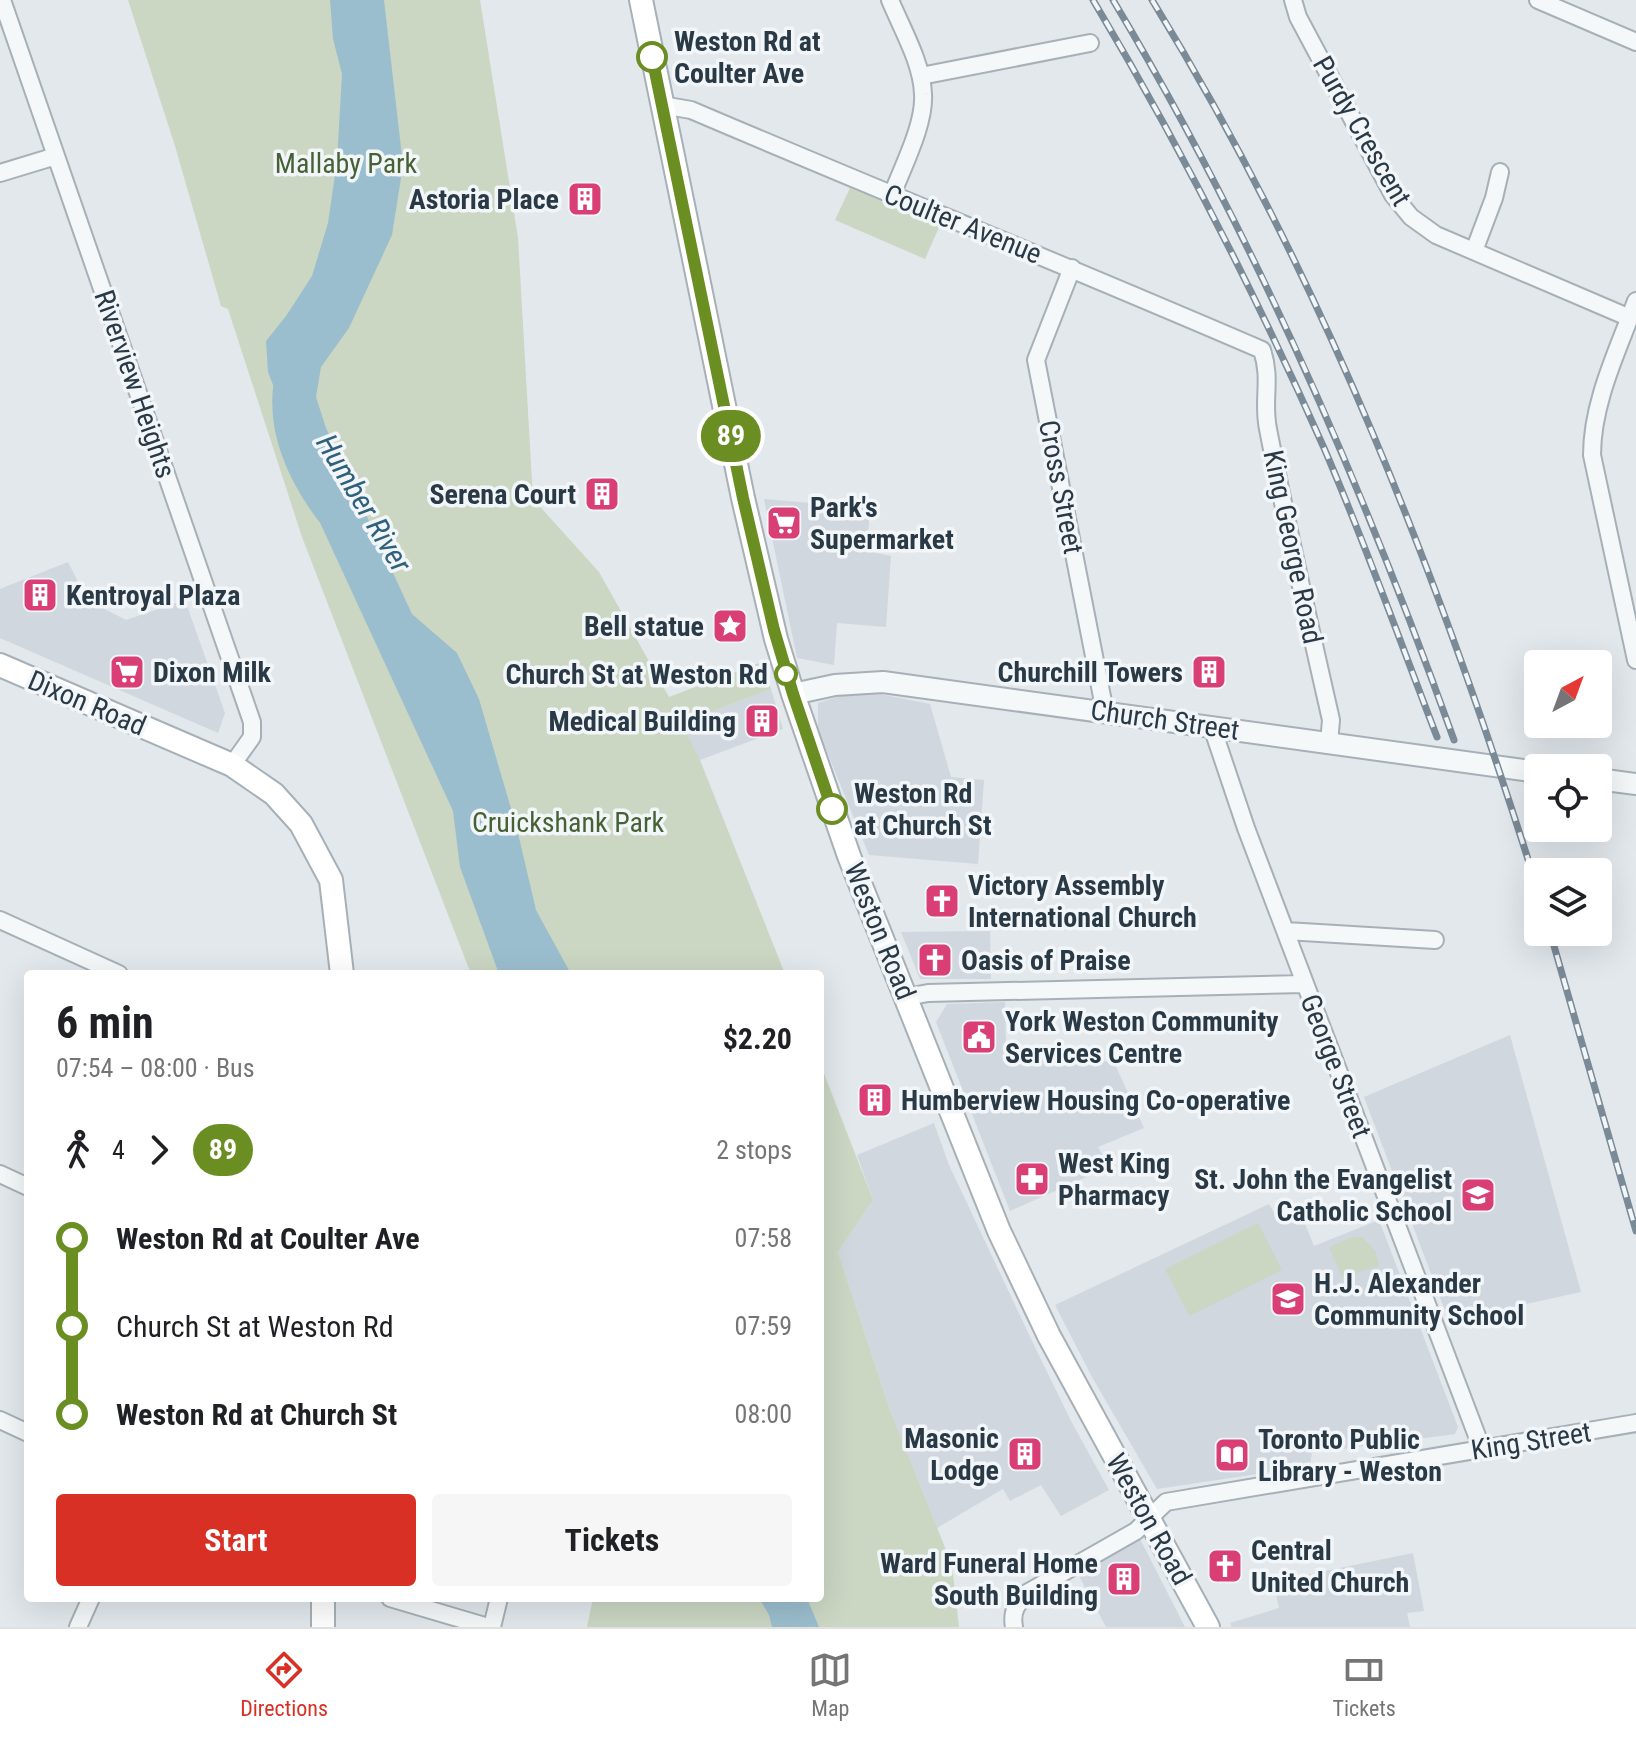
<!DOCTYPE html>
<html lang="en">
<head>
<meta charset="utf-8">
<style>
	:root { --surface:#fff; --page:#f6f6f6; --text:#202124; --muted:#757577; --line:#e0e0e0; --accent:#d93025 }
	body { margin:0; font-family:"Roboto Condensed",sans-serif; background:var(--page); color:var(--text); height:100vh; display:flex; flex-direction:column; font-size:30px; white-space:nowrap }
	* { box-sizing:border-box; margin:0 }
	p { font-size:26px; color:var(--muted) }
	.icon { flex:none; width:44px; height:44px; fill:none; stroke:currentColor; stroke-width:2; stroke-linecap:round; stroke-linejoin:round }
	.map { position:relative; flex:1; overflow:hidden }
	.panel { position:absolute; left:24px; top:970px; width:800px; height:632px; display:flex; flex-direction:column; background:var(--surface); border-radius:8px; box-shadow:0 8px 32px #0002 }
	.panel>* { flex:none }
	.badge { padding:0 16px; border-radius:26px; font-size:28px; line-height:52px }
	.needle { width:52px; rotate:41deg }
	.controls { position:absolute; left:1524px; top:650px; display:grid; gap:16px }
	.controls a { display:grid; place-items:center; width:88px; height:88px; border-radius:8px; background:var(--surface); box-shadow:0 8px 32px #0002; font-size:40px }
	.map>.badge { position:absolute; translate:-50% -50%; box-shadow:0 0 0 4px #fff }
	.legs { display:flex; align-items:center; gap:12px; height:88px; padding:0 32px; font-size:26px }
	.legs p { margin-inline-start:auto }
	.overview { display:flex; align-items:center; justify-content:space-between; height:136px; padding:0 32px }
	h1 { font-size:44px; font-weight:700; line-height:60px }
	.primary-button { display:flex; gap:16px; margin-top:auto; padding:16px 32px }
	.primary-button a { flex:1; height:92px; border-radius:8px; background:var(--accent); color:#fff; font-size:32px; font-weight:700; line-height:92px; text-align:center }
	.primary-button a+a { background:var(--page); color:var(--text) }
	ul { padding:0 32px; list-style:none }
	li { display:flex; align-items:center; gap:28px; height:88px; font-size:30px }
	li i { display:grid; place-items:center; width:12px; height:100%; margin:0 10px; background:currentColor }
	li i::after { content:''; width:20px; height:20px; margin:-10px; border:6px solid; border-radius:50%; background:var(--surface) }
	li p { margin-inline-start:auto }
	li:first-child i { background:linear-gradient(#0000 50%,currentColor 0) }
	li:last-child i { background:linear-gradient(currentColor 50%,#0000 0) }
	.tab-bar { display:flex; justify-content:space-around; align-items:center; height:112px; border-top:2px solid var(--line); background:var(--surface); font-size:22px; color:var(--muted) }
	.tab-bar a { display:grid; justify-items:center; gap:4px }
	.tab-bar .active { color:var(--accent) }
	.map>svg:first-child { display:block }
	.built { fill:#d0d7de }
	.green { fill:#cbd6c3 }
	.water { fill:#9bbece }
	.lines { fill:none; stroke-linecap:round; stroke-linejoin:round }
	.river { stroke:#9bbece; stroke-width:26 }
	.minor-casing { stroke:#a7b0b7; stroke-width:20 }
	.tertiary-casing { stroke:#a7b0b7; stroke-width:24 }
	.secondary-casing { stroke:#a7b0b7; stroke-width:26 }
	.minor { stroke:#f5f8f9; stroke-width:16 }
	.tertiary { stroke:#f5f8f9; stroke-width:20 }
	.secondary { stroke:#fff; stroke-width:22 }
	.rail-casing { stroke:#7a8a96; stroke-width:7 }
	.rail { stroke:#f2f6f9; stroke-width:4; stroke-dasharray:12; stroke-linecap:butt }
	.line-1-casing { stroke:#fff; stroke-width:18 }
	.line-1 { stroke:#6b8e23; stroke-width:12 }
	.stop-1-dot { fill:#fff; stroke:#6b8e23; stroke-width:4 }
	.labels { text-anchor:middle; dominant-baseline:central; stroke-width:7; stroke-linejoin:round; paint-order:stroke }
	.stop-label { font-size:28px; font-weight:bold; fill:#293945; stroke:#f2f6f9; text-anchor:start }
	.street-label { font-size:28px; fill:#293945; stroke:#f2f6f9 }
	.park-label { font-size:28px; fill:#466235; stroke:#f2f6f9 }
	.poi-label { font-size:28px; font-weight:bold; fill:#293945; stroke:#f2f6f9; text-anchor:start }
	.water-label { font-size:30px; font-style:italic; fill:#2f617d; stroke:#f2f6f9 }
</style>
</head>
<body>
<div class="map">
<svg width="1636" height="1627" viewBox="0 0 1636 1627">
	<rect width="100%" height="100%" fill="#e2e8ec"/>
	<!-- built -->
	<path class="built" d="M764,499L870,508L867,551L891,556L886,627L837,623L834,665L797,658Z
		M68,562L87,600L126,620L185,600L225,713L218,733L0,638V589Z
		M771,689L783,729L700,760L682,723Z
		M860,690L930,704L951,777L984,780L978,864L869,855L818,730V703Z
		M990,931L991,979H920L901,932Z
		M1005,1002L1006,1051L1114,1062L1144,1128L1098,1147L1109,1167L1010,1211L936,1022L947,1004Z
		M1510,1035L1581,1292L1449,1321L1364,1097Z
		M934,1123L949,1165L1032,1341L1071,1421L1109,1490L1061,1516L1041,1485L1010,1501L1003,1489L937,1528L890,1410L838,1252L873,1200L857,1155Z
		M1269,1204L1278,1219L1301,1214L1314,1246L1379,1220L1458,1427L1455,1434L1312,1453L1310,1466L1157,1489L1092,1377L1055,1305Z
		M1140,1539L1185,1627H1106L1078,1574Z
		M1413,1553L1424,1611L1407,1613L1410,1627H1232L1230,1623L1279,1608L1274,1586L1288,1583L1296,1577Z"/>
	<!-- green -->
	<path class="green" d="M128,0H480L518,238L533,499L599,572L669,697L762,662L771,689L682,723L700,760L785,974H471L302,537L228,309L221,306L175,146Z
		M850,188L940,225L925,259L835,220Z
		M820,1063L873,1200L838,1252L890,1410L952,1565L959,1627H587L593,1598H820Z
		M1258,1223L1282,1270L1189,1316L1165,1269Z
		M1353,1237H1362L1376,1252L1379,1266L1342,1277L1329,1247Z"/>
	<!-- water -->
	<path class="water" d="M330,0H384L403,165L392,235L349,328L321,367L316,397L326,428L412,614L457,653L479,699L517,829L536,910L571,974H499L460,867L453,811L316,514L307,472L268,372L266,341L286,316L312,276L328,223L337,161L342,74L333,39Z
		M759,1598H807L819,1627H772L769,1615Z"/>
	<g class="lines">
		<!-- river -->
		<path class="river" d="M286,389C281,434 302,477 328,512"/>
		<defs>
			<path id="minor" d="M2,0L252,722V737L232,765
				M890,0C902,29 922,63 923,94C925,124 903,166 892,195
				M1293,0L1298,17L1393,195L1411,217L1436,235L1630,318
				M1538,0L1636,42
				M921,76L1090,43
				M662,105L691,110C881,191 1072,268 1262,350C1272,380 1262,400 1268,429C1287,527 1309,623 1331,720L1329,743
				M0,173L56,156
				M1474,251L1494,198L1500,172
				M1072,268L1036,360L1105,712
				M1636,301C1618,350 1592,402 1592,455L1636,660
				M1212,727L1246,828L1482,1449
				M0,920L119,974
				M1286,931L1435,940
				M907,997L928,993L1304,984
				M0,1174L28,1187
				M0,1420L28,1433
				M390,1598L488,1627
				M78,1627L91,1598
				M492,1627L499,1598
				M1014,1627C1011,1611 1017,1604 1027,1593L1136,1531L1166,1502L1636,1423"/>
			<path id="tertiary" d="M793,694L835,685L883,682L1538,772
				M1598,779L1636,784"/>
			<path id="secondary" d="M641,0L743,498L776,639L793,694L849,856L999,1231L1049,1336L1208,1627
				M0,665L232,765L274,794L301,824L331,880L342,974
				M323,1627V1598"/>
		</defs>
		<!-- minor casing -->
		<use href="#minor" class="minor-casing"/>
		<!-- tertiary casing -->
		<use href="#tertiary" class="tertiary-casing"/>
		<!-- secondary casing -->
		<use href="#secondary" class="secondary-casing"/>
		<!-- minor -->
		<use href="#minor" class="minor"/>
		<!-- tertiary -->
		<use href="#tertiary" class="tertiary"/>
		<!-- secondary -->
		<use href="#secondary" class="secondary"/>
		<defs>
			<path id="rail" d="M1093,0C1179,144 1256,295 1324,448C1365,543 1400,641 1437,737
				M1113,0C1253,234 1362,483 1454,740
				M1152,0C1323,278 1441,581 1538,891
				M1550,932L1636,1231"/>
		</defs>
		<!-- rail casing -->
		<use href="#rail" class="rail-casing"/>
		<!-- rail -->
		<use href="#rail" class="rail"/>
	</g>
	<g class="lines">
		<defs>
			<path id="line-1" d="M652,57L743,498L774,630L793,694L832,809"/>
		</defs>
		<!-- line-1 casing -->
		<use href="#line-1" class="line-1-casing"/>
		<!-- line-1 -->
		<use href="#line-1" class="line-1"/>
	</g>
	<!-- icons -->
	<defs>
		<symbol id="building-square" viewBox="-11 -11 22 22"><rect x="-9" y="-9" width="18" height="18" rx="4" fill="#d93f74" stroke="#f2f6f9"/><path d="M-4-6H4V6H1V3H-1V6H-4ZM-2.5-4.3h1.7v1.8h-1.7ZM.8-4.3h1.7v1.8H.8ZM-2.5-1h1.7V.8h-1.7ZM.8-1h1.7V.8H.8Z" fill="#fff"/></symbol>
		<symbol id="supermarket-square" viewBox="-11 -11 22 22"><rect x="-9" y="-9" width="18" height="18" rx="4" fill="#d93f74" stroke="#f2f6f9"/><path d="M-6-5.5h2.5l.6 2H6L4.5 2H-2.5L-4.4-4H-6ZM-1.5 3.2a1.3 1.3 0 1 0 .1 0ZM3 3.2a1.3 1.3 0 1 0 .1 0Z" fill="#fff"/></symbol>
		<symbol id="sight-square" viewBox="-11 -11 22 22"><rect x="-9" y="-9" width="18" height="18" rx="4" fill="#d93f74" stroke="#f2f6f9"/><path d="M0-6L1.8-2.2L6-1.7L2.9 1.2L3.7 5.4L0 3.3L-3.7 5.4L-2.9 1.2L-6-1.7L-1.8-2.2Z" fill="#fff"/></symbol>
		<symbol id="church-square" viewBox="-11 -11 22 22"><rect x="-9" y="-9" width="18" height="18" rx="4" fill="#d93f74" stroke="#f2f6f9"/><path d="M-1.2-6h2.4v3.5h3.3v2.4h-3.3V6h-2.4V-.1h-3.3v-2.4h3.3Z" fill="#fff"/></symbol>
		<symbol id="civic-square" viewBox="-11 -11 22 22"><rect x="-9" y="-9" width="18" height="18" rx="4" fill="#d93f74" stroke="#f2f6f9"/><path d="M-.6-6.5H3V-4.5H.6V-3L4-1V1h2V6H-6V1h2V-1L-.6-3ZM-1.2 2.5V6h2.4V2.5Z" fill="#fff"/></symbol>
		<symbol id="pharmacy-square" viewBox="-11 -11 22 22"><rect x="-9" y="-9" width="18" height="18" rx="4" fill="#d93f74" stroke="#f2f6f9"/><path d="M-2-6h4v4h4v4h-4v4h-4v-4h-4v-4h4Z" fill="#fff"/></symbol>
		<symbol id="school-square" viewBox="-11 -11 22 22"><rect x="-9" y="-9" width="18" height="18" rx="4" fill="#d93f74" stroke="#f2f6f9"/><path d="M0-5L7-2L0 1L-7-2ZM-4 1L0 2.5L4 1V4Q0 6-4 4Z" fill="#fff"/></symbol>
		<symbol id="library-square" viewBox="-11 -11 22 22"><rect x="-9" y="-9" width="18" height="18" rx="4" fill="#d93f74" stroke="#f2f6f9"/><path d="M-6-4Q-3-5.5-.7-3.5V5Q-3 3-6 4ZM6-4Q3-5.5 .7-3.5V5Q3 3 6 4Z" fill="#fff"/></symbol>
	</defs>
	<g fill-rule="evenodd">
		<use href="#building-square" x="565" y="179" width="40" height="40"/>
		<use href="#building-square" x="582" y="474" width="40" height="40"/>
		<use href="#supermarket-square" x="764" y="503" width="40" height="40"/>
		<use href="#building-square" x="20" y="575" width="40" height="40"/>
		<use href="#sight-square" x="710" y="606" width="40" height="40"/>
		<use href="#supermarket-square" x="107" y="652" width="40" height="40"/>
		<use href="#building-square" x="1189" y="652" width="40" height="40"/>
		<use href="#building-square" x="742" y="701" width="40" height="40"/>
		<use href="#church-square" x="922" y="881" width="40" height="40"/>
		<use href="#church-square" x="915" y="940" width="40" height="40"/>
		<use href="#civic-square" x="959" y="1017" width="40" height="40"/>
		<use href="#building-square" x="855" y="1080" width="40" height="40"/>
		<use href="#pharmacy-square" x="1012" y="1159" width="40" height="40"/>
		<use href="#school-square" x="1458" y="1175" width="40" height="40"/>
		<use href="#school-square" x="1268" y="1279" width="40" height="40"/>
		<use href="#building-square" x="1005" y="1434" width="40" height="40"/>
		<use href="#library-square" x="1212" y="1435" width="40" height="40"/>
		<use href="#church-square" x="1205" y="1546" width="40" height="40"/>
		<use href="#building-square" x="1104" y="1559" width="40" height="40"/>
	</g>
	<!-- markers -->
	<g class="stop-1-dot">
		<circle cx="652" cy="57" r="14"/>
		<circle cx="786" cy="674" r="10"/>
		<circle cx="832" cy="809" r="14"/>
	</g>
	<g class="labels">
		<!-- stop labels -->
		<g class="stop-label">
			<text x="674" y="41">Weston Rd at<tspan x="674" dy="32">Coulter Ave</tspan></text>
			<text x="768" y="674" text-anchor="end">Church St at Weston Rd</text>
			<text x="854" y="793">Weston Rd<tspan x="854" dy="32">at Church St</tspan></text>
		</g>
		<!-- street labels -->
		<g class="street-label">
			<text transform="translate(1362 131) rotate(60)">Purdy Crescent</text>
			<text transform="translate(963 224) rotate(22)">Coulter Avenue</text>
			<text transform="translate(135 384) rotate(71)">Riverview Heights</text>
			<text transform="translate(1061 487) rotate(79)">Cross Street</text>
			<text transform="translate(1293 547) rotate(78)">King George Road</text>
			<text transform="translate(87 703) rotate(23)">Dixon Road</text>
			<text transform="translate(1165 720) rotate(8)">Church Street</text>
			<text transform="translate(880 931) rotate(68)">Weston Road</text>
			<text transform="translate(1336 1066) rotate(69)">George Street</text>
			<text transform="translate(1531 1441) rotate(-9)">King Street</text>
			<text transform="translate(1149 1519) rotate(61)">Weston Road</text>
		</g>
		<!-- park labels -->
		<g class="park-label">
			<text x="346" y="163">Mallaby Park</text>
			<text x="568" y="822">Cruickshank Park</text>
		</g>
		<!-- poi labels -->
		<g class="poi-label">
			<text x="559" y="199" text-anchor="end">Astoria Place</text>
			<text x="576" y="494" text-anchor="end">Serena Court</text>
			<text x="810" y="507">Park's<tspan x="810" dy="32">Supermarket</tspan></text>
			<text x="66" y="595">Kentroyal Plaza</text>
			<text x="704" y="626" text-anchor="end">Bell statue</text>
			<text x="153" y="672">Dixon Milk</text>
			<text x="1183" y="672" text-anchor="end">Churchill Towers</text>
			<text x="736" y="721" text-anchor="end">Medical Building</text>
			<text x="968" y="885">Victory Assembly<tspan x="968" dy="32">International Church</tspan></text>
			<text x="961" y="960">Oasis of Praise</text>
			<text x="1005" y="1021">York Weston Community<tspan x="1005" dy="32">Services Centre</tspan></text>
			<text x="901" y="1100">Humberview Housing Co-operative</text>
			<text x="1058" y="1163">West King<tspan x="1058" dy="32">Pharmacy</tspan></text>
			<text x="1452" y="1179" text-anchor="end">St. John the Evangelist<tspan x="1452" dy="32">Catholic School</tspan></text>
			<text x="1314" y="1283">H.J. Alexander<tspan x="1314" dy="32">Community School</tspan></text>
			<text x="999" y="1438" text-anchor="end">Masonic<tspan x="999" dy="32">Lodge</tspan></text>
			<text x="1258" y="1439">Toronto Public<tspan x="1258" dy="32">Library - Weston</tspan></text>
			<text x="1251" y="1550">Central<tspan x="1251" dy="32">United Church</tspan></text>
			<text x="1098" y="1563" text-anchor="end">Ward Funeral Home<tspan x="1098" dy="32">South Building</tspan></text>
		</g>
		<!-- water labels -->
		<g class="water-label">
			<text transform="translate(364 503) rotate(59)">Humber River</text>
		</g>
	</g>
</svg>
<div class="controls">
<a><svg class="needle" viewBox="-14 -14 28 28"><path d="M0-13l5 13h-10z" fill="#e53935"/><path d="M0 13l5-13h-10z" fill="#757577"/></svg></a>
<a><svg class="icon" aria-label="locate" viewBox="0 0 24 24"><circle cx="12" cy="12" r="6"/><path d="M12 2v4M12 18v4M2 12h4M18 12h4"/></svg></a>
<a><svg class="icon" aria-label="layers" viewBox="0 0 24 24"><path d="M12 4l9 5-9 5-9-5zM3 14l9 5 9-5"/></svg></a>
</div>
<b class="badge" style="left:731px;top:436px;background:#6b8e23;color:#fff">89</b>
<section class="panel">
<div class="overview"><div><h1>6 min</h1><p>07:54 – 08:00 · Bus</p></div><b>$2.20</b></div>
<div class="legs"><svg class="icon" aria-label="walk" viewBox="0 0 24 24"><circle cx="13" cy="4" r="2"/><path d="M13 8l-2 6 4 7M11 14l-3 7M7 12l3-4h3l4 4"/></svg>4<svg class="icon" aria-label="forward" viewBox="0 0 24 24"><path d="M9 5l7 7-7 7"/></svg><b class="badge" style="background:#6b8e23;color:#fff">89</b><p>2 stops</p></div>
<ul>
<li><i style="color:#6b8e23"></i><b>Weston Rd at Coulter Ave</b><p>07:58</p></li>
<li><i style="color:#6b8e23"></i><span>Church St at Weston Rd</span><p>07:59</p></li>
<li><i style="color:#6b8e23"></i><b>Weston Rd at Church St</b><p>08:00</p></li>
</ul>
<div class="primary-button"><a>Start</a><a>Tickets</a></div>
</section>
</div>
<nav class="tab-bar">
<a class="active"><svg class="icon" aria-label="directions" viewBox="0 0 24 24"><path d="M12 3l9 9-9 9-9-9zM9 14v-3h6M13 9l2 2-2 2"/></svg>Directions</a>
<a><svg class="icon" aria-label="map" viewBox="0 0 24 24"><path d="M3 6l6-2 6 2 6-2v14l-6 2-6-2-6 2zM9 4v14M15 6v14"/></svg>Map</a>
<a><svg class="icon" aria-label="tickets" viewBox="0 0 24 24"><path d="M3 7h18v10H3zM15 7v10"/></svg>Tickets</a>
</nav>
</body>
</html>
